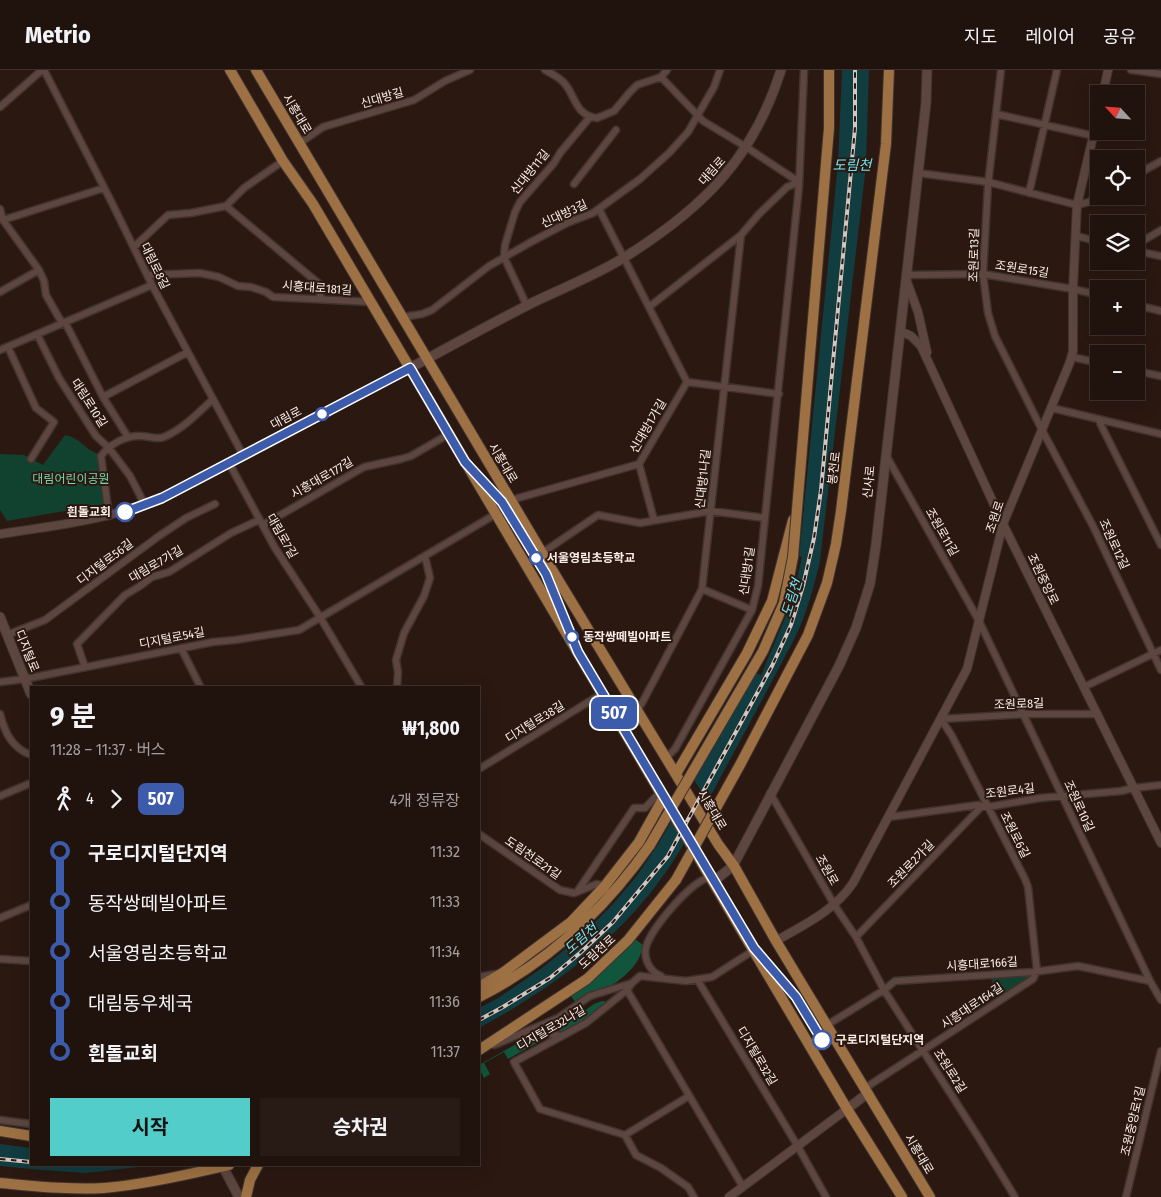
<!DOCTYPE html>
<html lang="ko">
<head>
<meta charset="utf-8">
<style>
	:root { --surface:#20120d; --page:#281b16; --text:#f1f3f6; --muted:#a29e9d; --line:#3d322e; --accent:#53cdc9 }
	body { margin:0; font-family:"Fira Sans Condensed","Noto Sans KR",sans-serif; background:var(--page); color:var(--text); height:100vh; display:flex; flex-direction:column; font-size:19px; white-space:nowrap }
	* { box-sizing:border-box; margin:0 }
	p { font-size:16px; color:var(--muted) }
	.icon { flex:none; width:28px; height:28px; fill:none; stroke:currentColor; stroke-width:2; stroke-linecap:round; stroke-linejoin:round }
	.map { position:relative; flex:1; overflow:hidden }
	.details { position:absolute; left:30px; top:616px; width:450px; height:480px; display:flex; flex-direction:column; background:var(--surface); border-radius:0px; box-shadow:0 5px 20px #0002,0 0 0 1px var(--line) }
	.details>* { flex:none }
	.badge { padding:0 10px; border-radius:8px; font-size:18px; line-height:32px }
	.needle { width:32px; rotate:296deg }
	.buttons { position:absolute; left:1090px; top:15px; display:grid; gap:10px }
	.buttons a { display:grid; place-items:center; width:55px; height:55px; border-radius:0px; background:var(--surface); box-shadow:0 5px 20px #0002,0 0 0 1px var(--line); font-size:25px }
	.map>.badge { position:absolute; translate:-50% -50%; box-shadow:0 0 0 2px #fff }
	.legs { display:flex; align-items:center; gap:8px; height:55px; padding:0 20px; font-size:16px }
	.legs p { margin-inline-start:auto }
	.overview { display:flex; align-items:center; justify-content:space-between; height:85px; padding:0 20px }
	h1 { font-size:28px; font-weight:700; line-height:38px }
	.button { display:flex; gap:10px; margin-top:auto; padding:10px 20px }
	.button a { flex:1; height:58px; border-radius:0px; background:var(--accent); color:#111; font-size:20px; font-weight:700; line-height:58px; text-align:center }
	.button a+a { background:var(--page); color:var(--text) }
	ul { padding:0 20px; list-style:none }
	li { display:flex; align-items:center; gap:18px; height:50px; font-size:19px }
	li i { display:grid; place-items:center; width:8px; height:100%; margin:0 6px; background:currentColor }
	li i::after { content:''; width:12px; height:12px; margin:-6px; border:4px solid; border-radius:50%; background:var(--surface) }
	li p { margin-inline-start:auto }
	li:first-child i { background:linear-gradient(#0000 50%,currentColor 0) }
	li:last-child i { background:linear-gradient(currentColor 50%,#0000 0) }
	header { display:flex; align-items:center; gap:30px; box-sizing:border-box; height:70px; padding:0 25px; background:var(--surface); border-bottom:1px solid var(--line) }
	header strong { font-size:24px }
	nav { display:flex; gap:28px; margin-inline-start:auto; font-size:18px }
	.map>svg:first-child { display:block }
	.green { fill:#11412f }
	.forest { fill:#11553d }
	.water { fill:#113c40 }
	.pier { fill:#2a1811 }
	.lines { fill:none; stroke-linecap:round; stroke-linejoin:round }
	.minor-casing { stroke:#41332f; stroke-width:9 }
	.tertiary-casing { stroke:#41332f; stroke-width:10 }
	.secondary-casing { stroke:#41332f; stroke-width:11 }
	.primary-casing { stroke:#41332f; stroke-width:12 }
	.minor { stroke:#5c463f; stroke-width:6 }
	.tertiary { stroke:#5c463f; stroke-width:8 }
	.secondary { stroke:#5c463f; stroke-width:9 }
	.primary { stroke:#9d7143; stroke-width:10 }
	.rail-casing { stroke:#d4c6c1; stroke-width:4 }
	.rail { stroke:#2a1811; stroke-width:2; stroke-dasharray:5.5; stroke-linecap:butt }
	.primary-bridge-casing { stroke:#41332f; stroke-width:12; stroke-linecap:butt }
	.primary-bridge { stroke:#9d7143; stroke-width:10 }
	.line-1-casing { stroke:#fff; stroke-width:11 }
	.line-1 { stroke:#3d5bab; stroke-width:8 }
	.stop-1-dot { fill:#fff; stroke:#3d5bab; stroke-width:2.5 }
	.labels { text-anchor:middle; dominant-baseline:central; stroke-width:4; stroke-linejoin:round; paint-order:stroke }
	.street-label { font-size:12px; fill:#fbeee9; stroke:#2a1811 }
	.park-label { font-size:12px; fill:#78d6ae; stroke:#2a1811 }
	.stop-label { font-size:12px; font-weight:bold; fill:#fbeee9; stroke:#2a1811; text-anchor:start }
	.water-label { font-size:14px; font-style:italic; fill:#6ee5f0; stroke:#2a1811 }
</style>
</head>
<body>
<header>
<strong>Metrio</strong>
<nav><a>지도</a><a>레이어</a><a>공유</a></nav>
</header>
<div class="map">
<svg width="1161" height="1127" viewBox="0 0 1161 1127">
	<rect width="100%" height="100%" fill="#2a1811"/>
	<!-- green -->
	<path class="green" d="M65,365C81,368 85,380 99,384L105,434L7,451L0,440V384L24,385L43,395Z
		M1033,904L1000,927L990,907Z"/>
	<!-- forest -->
	<path class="forest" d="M635,869L643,875C638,907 602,920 577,935L571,926L620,885Z
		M602,931H605V934L584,950L562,962L559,961L560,958L594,934Z
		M534,967L544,969L508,989L504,982L484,993L490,1004L484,1008L479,998V995L520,972Z"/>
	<!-- water -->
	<path class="water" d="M842,0H869L866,96L820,491C814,517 807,542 796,566C781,602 760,636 741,670C716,714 695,760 666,802C619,870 551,919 479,958V938L498,928L542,898L579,868L612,835L636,807L659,773L767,583L799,487L838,93Z
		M0,1074L31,1078V1095H156L86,1103L42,1100L0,1096Z"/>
	<!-- pier -->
	<path class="pier" d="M817,282L799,486L802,487L790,536L761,605L755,603L694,710L708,732L809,541L786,592L686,775L671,751L647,790L607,840L580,866L547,893L505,923L504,921L540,895L578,866L611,833L634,806L657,772L765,581L796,487Z"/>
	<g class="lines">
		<defs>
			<path id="minor" d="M44,0L112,133L152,215L243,385
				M545,0C552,4 561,8 565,14C576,27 575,45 597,48L614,41L630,22L637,15L661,7L667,0
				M1001,0L988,115L983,204L988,243L995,266L1042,360L1093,456L1161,600
				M1131,0L1161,4
				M661,7L703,51L746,77L799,112
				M0,37L42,0
				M996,44L1090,65L1093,64
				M300,73L323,57L414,30L445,11L470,0
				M918,103L988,112L1077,135L1089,132L1099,126
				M1136,105L1161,91
				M574,114L616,60
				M1029,123L1057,0
				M226,136L318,213L321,229
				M0,139L3,150L39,200L44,211L46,225L62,253
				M3,150L104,118
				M1077,166L1099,172
				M1136,175L1161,160
				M134,177L168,145L191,143L226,136L244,118L283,91
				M1136,181L1161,186
				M147,205L200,203L219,207L238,216L251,217L266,222L273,227L371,232
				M906,205L983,204L1073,219L1099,225
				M0,222L39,200
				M1136,235L1161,241
				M527,236L504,187L505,175L515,142L520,132L554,93L560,83L590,47
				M649,237L741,165L759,144L787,117L799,112
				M403,247L422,244L432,240L489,196L531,172L567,153L593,143L640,109L669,83L688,62L714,17L720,0
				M65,252L103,327L128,367
				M37,264L59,308L96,366L109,378L130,406L145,435
				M8,277L36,338L54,352L31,389
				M0,280L152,215
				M1072,287L1099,293
				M1136,301L1161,306
				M687,312L779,324
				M103,327L188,282
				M1052,338L1161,364
				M1098,349L1161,475
				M887,387L979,551L1150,911L1161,930
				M229,393L275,478L320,547L362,618
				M639,394L654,450
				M511,430L639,394L687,312L599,139
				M109,446L101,386C110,374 126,365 141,366C148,366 157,370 164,367C183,359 198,343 213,329
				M263,455L364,397L401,389L411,386L449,364
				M542,483L598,445L640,453L711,441L765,448
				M702,519L752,540
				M7,565L45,550L159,466L186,448L215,434
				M181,578L201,618
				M85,597L77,574L125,525L140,516L152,507L169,502L231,463L259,450
				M0,612L25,609L213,572L235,570L299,560L496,444
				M1084,617L1161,580
				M397,618L398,602L396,590L404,563L424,526L430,508L425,486
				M637,640L642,633L702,519L741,165
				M0,644C5,663 12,678 31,685
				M941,649L1025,644H1097
				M665,687L668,686L675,679L752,540L758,516L799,116L804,0
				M479,699L603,623
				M770,723L835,836L856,867L884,920L979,1068L1015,1127
				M0,726L31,713
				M889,747L978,735L988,737L1040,728L1121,721L1134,718L1161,715
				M479,764L560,820L574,823L597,814L605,816
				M577,822L634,738H645L661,721
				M0,848L31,835
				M856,867L982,736
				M0,889L31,891
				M661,906C649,901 642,887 647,874C654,856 684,821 701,811C704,809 708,808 712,807
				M479,907L495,904
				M697,909L797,1075L826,1127
				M627,920L743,1117
				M827,955L884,920L895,911L1033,902L1078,896L1150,911
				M522,966L535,962L561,966
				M494,975L558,948L590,926L632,913
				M865,1018L1033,909L1037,901L1028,817L1025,809L952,666L941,649
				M689,1026L625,1065L540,1039L514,992L586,953L627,920L632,913L640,906L686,911L712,907L754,880
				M0,1050L31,1054
				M625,1065L636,1085L661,1098L688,1117L694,1127
				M1126,1127L1161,981"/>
			<path id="tertiary" d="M1103,24L1108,0
				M906,209L918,242L927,282
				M900,261L911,266L921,276L1003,454L1161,773
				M0,464C55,456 111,449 163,428L410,298
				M776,871C805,854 834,841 853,813L967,599L1003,454L1070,292L1073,281V219L1077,135L1099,41
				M729,1127L847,1039"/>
			<path id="secondary" d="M410,298C451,276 492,253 534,232C563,218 598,204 625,187C703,138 753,89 781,0
				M0,547L31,624
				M714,811L733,796L839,596L856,558L870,514L876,475L926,33L927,0
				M847,1039L868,1023
				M222,1095L239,1127"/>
			<path id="primary" d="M230,0L283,91L313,134L847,1039L902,1127
				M256,0L551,498L718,774L734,796L776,871L930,1127
				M676,704L747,583L772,531L793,450
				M479,917L504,902L571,852L604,817L639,772L664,727
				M479,927C548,892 606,838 650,775
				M479,980L587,909L628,870L676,810
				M0,1061L31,1066
				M0,1113C35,1116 69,1120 104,1118C143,1115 191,1104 229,1095
				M246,1127L250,1110L258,1095"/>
		</defs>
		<!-- minor casing -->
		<use href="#minor" class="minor-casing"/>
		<!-- tertiary casing -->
		<use href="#tertiary" class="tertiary-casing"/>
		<!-- secondary casing -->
		<use href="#secondary" class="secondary-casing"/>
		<!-- primary casing -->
		<use href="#primary" class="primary-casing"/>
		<!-- minor -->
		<use href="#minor" class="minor"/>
		<!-- tertiary -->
		<use href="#tertiary" class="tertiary"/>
		<!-- secondary -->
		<use href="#secondary" class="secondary"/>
		<!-- primary -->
		<use href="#primary" class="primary"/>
		<defs>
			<path id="rail" d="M479,950L503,937L550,908L580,883L613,852L668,786L772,596L791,555L803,516L814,468L821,420L855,58V0
				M0,1089L31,1092
				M66,1095H71"/>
		</defs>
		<!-- rail casing -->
		<use href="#rail" class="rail-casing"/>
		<!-- rail -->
		<use href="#rail" class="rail"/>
		<defs>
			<path id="primary-bridge" d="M650,775L763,581L784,533L793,487L829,58V0
				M676,810L741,693L808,565L827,513L836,474L841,441L886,74L889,0"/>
		</defs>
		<!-- primary-bridge casing -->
		<use href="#primary-bridge" class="primary-bridge-casing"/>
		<!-- primary-bridge -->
		<use href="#primary-bridge" class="primary-bridge"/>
	</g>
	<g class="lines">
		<defs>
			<path id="line-1" d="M125,442L162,428L410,298L465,392L502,432L546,504L578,582L754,878L796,927L822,970"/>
		</defs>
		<!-- line-1 casing -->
		<use href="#line-1" class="line-1-casing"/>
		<!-- line-1 -->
		<use href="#line-1" class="line-1"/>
	</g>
	<!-- markers -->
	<g class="stop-1-dot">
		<circle cx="322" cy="344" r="6"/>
		<circle cx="125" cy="442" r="9"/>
		<circle cx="536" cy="488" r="6"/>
		<circle cx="572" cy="567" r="6"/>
		<circle cx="822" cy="970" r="9"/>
	</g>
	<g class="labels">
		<!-- street labels -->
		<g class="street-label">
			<text transform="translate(382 28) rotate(-16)">신대방길</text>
			<text transform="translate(297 44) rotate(59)">시흥대로</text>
			<text transform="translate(712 101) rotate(-48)">대림로</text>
			<text transform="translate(530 102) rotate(-51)">신대방11길</text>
			<text transform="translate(564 144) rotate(-25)">신대방3길</text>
			<text transform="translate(974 185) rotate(-89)">조원로13길</text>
			<text transform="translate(155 196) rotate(64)">대림로8길</text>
			<text transform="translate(1022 199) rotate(9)">조원로15길</text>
			<text transform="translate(317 218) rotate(4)">시흥대로181길</text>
			<text transform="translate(89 333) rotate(57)">대림로10길</text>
			<text transform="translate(286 348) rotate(-28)">대림로</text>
			<text transform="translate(648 356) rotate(-60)">신대방1가길</text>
			<text transform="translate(503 393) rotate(59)">시흥대로</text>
			<text transform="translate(834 398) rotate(-83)">봉천로</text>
			<text transform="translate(322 408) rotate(-30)">시흥대로177길</text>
			<text transform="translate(703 409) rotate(-84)">신대방1나길</text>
			<text transform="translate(869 412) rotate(-84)">신사로</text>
			<text transform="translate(995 447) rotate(-71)">조원로</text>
			<text transform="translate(942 462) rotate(60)">조원로11길</text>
			<text transform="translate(282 466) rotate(60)">대림로7길</text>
			<text transform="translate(1114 474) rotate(65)">조원로12길</text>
			<text transform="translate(105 492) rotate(-37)">디지털로56길</text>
			<text transform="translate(156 494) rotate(-30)">대림로7가길</text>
			<text transform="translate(747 501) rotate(-82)">신대방1길</text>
			<text transform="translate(1043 509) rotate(64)">조원중앙로</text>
			<text transform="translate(172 568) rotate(-11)">디지털로54길</text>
			<text transform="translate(27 581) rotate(68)">디지털로</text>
			<text transform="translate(1019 634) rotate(-2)">조원로8길</text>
			<text transform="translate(535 652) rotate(-32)">디지털로38길</text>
			<text transform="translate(1010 721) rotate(-7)">조원로4길</text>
			<text transform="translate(1079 736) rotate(65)">조원로10길</text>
			<text transform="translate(712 740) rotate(59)">시흥대로</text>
			<text transform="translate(1015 765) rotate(63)">조원로6길</text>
			<text transform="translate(533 788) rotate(35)">도림천로21길</text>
			<text transform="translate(911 794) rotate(-46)">조원로2가길</text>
			<text transform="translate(827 800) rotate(60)">조원로</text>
			<text transform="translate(597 882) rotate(-42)">도림천로</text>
			<text transform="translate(982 894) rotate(-4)">시흥대로166길</text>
			<text transform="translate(972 936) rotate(-34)">시흥대로164길</text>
			<text transform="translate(551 958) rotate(-30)">디지털로32나길</text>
			<text transform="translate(757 986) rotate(59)">디지털로32길</text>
			<text transform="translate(950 1001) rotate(57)">조원로2길</text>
			<text transform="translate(1133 1051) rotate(-77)">조원중앙로1길</text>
			<text transform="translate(919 1084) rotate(59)">시흥대로</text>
		</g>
		<!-- park labels -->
		<g class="park-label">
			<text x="71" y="409">대림어린이공원</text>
		</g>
		<!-- stop labels -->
		<g class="stop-label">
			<text x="111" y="442" text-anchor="end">흰돌교회</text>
			<text x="547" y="488">서울영림초등학교</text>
			<text x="583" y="567">동작쌍떼빌아파트</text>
			<text x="836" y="970">구로디지털단지역</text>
		</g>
		<!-- water labels -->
		<g class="water-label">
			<text x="852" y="95">도림천</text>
			<text transform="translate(792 528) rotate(-72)">도림천</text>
			<text transform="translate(581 869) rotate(-41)">도림천</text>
		</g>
	</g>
</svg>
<div class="buttons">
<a><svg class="needle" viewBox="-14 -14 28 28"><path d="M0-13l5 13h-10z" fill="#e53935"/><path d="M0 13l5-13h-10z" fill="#a29e9d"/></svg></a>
<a><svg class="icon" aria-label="locate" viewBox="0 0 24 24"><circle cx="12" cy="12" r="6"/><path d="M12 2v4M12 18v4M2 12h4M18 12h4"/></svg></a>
<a><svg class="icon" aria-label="layers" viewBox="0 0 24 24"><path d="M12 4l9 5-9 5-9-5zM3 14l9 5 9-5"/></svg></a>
<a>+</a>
<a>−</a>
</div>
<b class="badge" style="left:614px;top:643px;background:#3d5bab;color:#fff">507</b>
<section class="details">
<div class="overview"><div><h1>9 분</h1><p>11:28 – 11:37 · 버스</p></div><b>₩1,800</b></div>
<div class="legs"><svg class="icon" aria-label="walk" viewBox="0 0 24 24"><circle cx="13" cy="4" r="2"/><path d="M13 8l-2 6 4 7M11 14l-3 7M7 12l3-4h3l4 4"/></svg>4<svg class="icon" aria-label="forward" viewBox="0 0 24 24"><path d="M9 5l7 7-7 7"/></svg><b class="badge" style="background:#3d5bab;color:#fff">507</b><p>4개 정류장</p></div>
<ul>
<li><i style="color:#3d5bab"></i><b>구로디지털단지역</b><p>11:32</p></li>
<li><i style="color:#3d5bab"></i><span>동작쌍떼빌아파트</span><p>11:33</p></li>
<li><i style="color:#3d5bab"></i><span>서울영림초등학교</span><p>11:34</p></li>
<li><i style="color:#3d5bab"></i><span>대림동우체국</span><p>11:36</p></li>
<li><i style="color:#3d5bab"></i><b>흰돌교회</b><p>11:37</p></li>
</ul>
<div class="button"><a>시작</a><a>승차권</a></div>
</section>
</div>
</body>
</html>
